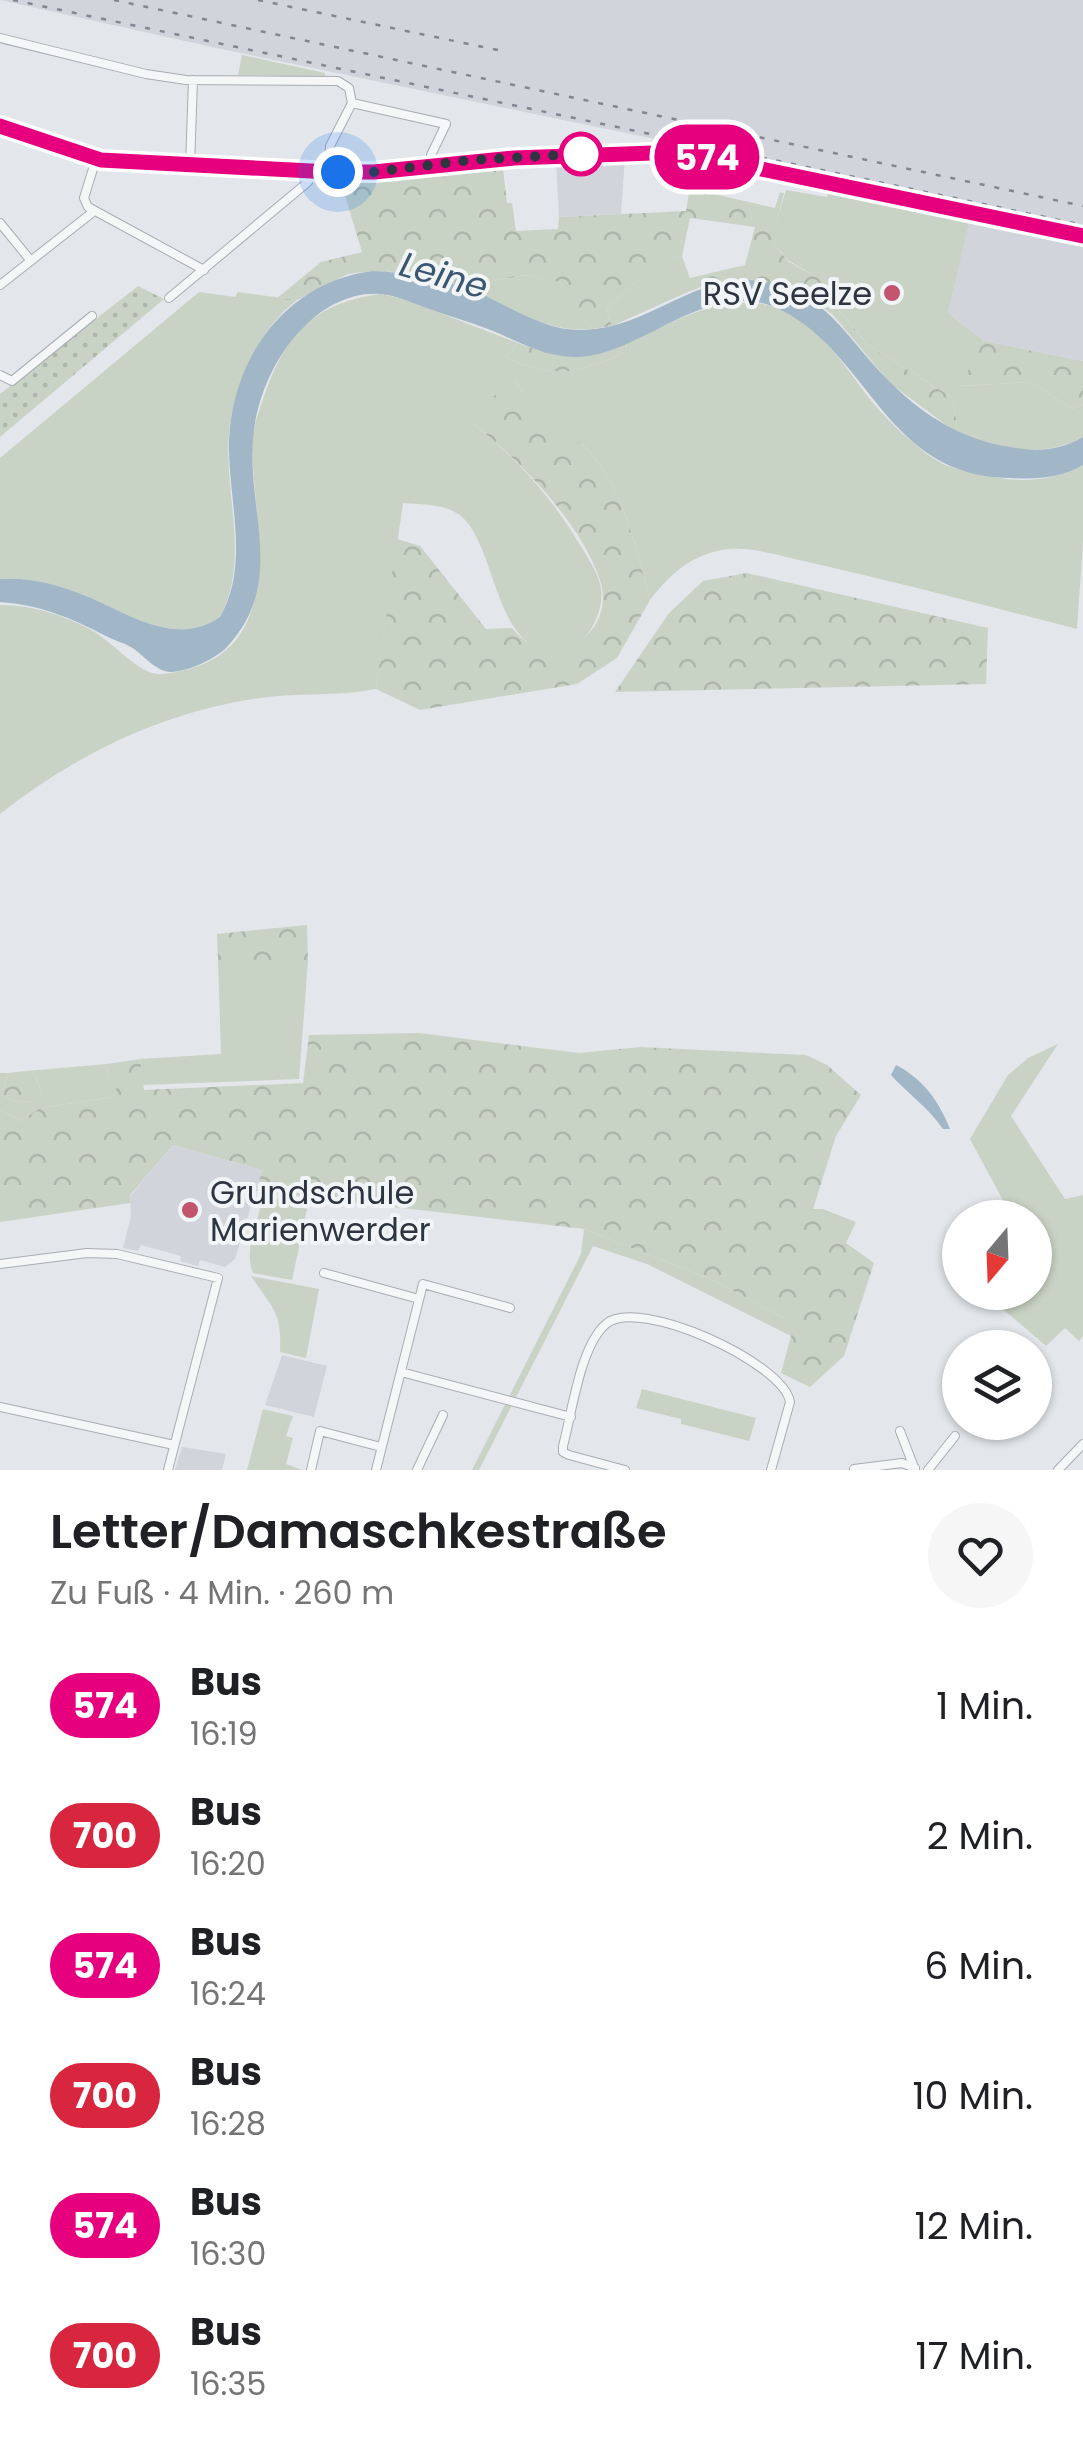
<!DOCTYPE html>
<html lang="de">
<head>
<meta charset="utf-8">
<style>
	:root { --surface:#fff; --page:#f6f6f6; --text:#202124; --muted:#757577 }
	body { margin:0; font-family:Poppins,sans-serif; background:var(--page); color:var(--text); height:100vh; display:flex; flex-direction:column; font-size:38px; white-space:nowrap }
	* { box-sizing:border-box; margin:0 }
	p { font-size:32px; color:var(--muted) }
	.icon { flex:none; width:55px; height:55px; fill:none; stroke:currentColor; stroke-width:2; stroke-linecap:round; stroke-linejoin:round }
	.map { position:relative; height:1470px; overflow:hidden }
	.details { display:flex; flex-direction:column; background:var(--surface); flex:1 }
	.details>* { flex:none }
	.badge { padding:0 20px; border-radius:32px; font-size:35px; line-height:65px }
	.needle { width:65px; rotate:199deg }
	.controls { position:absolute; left:942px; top:1200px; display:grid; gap:20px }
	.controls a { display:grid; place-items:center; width:110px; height:110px; border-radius:50%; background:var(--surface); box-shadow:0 2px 8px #0004; font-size:50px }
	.you { position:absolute; width:50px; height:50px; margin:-25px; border:8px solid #fff; border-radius:50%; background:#1a73e8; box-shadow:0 0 0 15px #1a73e833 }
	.map>.badge { position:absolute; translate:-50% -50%; box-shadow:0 0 0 5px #fff }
	.round { display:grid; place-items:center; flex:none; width:105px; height:105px; border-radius:52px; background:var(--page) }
	.headline { display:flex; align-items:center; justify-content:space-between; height:170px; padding:0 50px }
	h1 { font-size:48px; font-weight:600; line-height:75px }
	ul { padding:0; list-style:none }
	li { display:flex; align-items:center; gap:30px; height:130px; padding:0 50px }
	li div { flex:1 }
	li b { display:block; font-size:38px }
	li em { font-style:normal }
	li .badge { min-width:110px; font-weight:700; text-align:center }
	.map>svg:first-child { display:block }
	.built { fill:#d1d5db }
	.green { fill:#c9d3c5 }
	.forest { fill:url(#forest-crowns) }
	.garden { fill:url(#garden-dots) }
	.water { fill:#a1b6c6 }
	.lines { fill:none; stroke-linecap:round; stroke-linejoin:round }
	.minor-casing { stroke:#a8adb4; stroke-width:10 }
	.minor { stroke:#f5f6f8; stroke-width:8 }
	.rail { stroke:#7e8792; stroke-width:2.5; stroke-dasharray:5 10; stroke-linecap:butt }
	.line-casing { stroke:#fff; stroke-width:22 }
	.line { stroke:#e6007e; stroke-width:15 }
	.walk { stroke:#2c3540; stroke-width:10; stroke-dasharray:0 18 }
	.stop-dot { fill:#fff; stroke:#e6007e; stroke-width:5 }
	.poi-dot { fill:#c2546d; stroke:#f2f5f7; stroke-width:4 }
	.labels { text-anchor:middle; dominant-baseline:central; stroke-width:8; stroke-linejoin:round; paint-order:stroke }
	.poi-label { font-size:32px; fill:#2c3540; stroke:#f2f5f7; text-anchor:end }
	.water-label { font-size:35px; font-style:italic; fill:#3a5670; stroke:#f2f5f7 }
</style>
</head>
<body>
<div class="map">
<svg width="1083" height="1470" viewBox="0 0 1083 1470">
	<defs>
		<pattern id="forest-crowns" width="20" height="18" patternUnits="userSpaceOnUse" patternTransform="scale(2.5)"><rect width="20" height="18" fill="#c9d3c5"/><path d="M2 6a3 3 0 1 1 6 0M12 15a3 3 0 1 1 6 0" fill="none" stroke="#adb6aa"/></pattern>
		<pattern id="garden-dots" width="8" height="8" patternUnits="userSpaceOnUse" patternTransform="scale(2.5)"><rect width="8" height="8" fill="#c9d3c5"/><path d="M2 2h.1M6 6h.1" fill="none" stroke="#adb6aa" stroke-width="1.8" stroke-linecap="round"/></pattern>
	</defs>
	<rect width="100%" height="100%" fill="#e3e6ea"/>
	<!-- built -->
	<path class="built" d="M0,0H1083V228L221,49Z
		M625,157L621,214L559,217L556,161Z
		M971,213L1083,237V361L984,341L948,313Z
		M173,1145L262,1170L235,1259L225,1267L200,1260L198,1266L180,1261L181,1256L141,1245L138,1251L123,1248L131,1216L130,1196Z
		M282,1355L327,1366L314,1417L265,1405Z
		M182,1447L226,1454L222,1470H175Z"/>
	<!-- green -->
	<path class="green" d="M242,55L325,73V77L238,75Z
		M805,185L970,219L948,313L984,341L961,386L1031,382L1073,409L1083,404V437C1042,460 1000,447 958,434L953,398L867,344L832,301V286L789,261L771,241L786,190L827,197L828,192Z
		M682,256L690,278V291L612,326L606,310L636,281L648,261Z
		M524,275L560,282L592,329C548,334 503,305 463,287Z
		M199,292L235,297L238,292L297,300C271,320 257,344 246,375C241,389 233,404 231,419C219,485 253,554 220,617C175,648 128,613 86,596C58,584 30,577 0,579V458Z
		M380,294L404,299L518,343L506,358C556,380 578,373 626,352L627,343C671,323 714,297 763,304C814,312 845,368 874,404C890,423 916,447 936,460C951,470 977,473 994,477C1024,483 1057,480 1083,465V542L1077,629C987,606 898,582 808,562C779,556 746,544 717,551C687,558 668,577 650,600C636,549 624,489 587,449C577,438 562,430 550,421C536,409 524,395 514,380L471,422C527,467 558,505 593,567C601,581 604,596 599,611C594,628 583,645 565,649C498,665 498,557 466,521C450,503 426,505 403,503L376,689C337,697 298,692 260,698C163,712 76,754 0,814V605C33,605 64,615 93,631C113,642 141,677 162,674C291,661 255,536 252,448C252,430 258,413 264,397C285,335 313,303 380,294Z
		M218,961H308L299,1079L143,1085L140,1059L221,1054Z
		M1058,1044L1011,1116L1065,1199L1083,1195V1336L1079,1341L1065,1328L1046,1346L984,1293L1035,1292V1218L1012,1217L970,1139L1008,1075L1028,1058Z
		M107,1064L108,1079L118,1087L113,1097L40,1108L21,1121L0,1110V1073H8L2,1095L17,1102L37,1101L41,1092L35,1074L26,1071Z
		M264,1194L307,1209L292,1280L253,1273C243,1248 259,1219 264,1194Z
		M584,1229L715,1281L784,1318L793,1332L791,1336L647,1264L593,1246L479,1470H472L581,1254Z
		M251,1276L319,1289L306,1358L280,1352C282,1311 272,1308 251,1276Z
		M642,1389L756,1418L749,1441L681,1424V1419L636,1408Z
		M263,1409L293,1416L286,1436L293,1438L286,1464L302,1470H247Z"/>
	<!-- forest -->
	<path class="forest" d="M694,161L702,166L697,190L775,208L780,192L784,193L772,242L789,262L833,286L832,301L867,344L953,398L958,434L890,383L833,315L818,304L716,282L690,291V278L745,265L755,227L690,218L682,256L648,262L636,281L606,310L612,326L592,329L559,282L524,275L463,287L396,272L373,271L348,274L297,300L276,299L321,262L362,252L341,182H391L503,169L507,203H512L516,231L558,229L559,217L686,211Z
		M984,341L1083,361V404L1073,409L1031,382L960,386Z
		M518,343C558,358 587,361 627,343L626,352C578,373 556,380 506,358Z
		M514,380C533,411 564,424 587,449C624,489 636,549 650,600L617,658L577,684L420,710L376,689L397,539L420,546L486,629L512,628C552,678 620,632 599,577C577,518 519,460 471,422L484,404Z
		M747,573L988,628L986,684L615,692L669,613L703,581Z
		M307,925L308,961H218L217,934Z
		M419,1033L579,1053L640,1047L806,1055L827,1065L861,1095L836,1136L813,1209H823L856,1222L846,1243L874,1263L844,1356L810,1387L781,1373L792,1332L784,1318L715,1281L584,1229L256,1191L262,1170L173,1145L130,1195V1203L0,1222V1110L21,1121L40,1108L113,1097L117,1087L108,1079L107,1064L140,1059L144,1090L303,1083L309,1035Z
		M26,1071L35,1074L41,1092L38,1101L17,1102L2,1095L8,1073Z"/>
	<!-- garden -->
	<path class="garden" d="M138,286L164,299L0,437V394Z"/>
	<!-- water -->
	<path class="water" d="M373,271C403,272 434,278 463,287C503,300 540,332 584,330C662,327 708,253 794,291C827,306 843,329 866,356C905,402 950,438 1010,447C1037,452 1059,451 1083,437V465C1059,479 1037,479 1010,478C886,477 870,354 781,310C715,276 651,346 589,356C552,362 521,342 488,329C467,321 445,315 424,307C410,302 395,295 380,294C352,292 325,306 306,325C276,353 256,398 253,439C247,513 287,584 226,648C213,660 189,671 171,672C157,672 144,656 134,649C126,643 115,641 106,636C71,618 41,605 0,602V579C30,577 58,584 86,596C128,613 175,648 220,617C249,567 230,506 229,451C228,363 283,282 373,271Z
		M896,1065C923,1079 939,1101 950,1129H943C929,1108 907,1093 891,1075Z"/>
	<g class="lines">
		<defs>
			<path id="minor" d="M0,38L146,74L186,80L338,81L349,88L352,103L330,146L329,172
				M352,103L446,124L431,155L432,165
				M0,126L101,160L329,172H374L515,158L680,152L1083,236
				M96,159L84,198L88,207L204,270
				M190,166L193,80
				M0,223L31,261
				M0,285L93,212
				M169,298L308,182L311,171
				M0,375L12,381L92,316
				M0,1264L87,1253L117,1254L218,1278L168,1470
				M324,1273L419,1299
				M401,1372L571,1417
				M0,1407L174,1445
				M900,1431L915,1470
				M854,1469L902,1463L915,1468
				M311,1470L320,1431L381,1447
				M376,1470L423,1284L510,1308
				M417,1470L443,1415
				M625,1470L569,1455L563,1452V1446C572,1413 580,1346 606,1324C638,1296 784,1363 790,1402L771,1470
				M928,1470L955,1436
				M1058,1470L1083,1444"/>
		</defs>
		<!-- minor casing -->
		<use href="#minor" class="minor-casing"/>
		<!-- minor -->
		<use href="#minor" class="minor"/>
		<!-- rail -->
		<path class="rail" d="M13,0L1083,225
			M114,0L1083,206
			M258,0L507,52"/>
	</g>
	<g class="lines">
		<defs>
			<path id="line" d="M0,126L101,160L330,172H374L514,158L680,152L1083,236"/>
		</defs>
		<!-- line casing -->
		<use href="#line" class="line-casing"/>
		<!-- line -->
		<use href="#line" class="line"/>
		<!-- walk -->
		<path class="walk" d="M338,172H374L471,160L581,154"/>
	</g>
	<!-- markers -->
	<circle class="stop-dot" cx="581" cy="154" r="20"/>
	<g class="poi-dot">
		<circle cx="892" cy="293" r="10"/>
		<circle cx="190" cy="1210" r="10"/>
	</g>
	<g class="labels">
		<!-- poi labels -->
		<g class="poi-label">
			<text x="872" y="293">RSV Seelze</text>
			<text x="210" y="1192" text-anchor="start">Grundschule<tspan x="210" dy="37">Marienwerder</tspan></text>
		</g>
		<!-- water labels -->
		<g class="water-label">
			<text transform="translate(444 275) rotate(16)">Leine</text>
		</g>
	</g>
</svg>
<div class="controls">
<a><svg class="needle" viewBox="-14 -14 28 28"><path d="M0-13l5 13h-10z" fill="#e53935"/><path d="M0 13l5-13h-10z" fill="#757577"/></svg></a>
<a><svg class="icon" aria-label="layers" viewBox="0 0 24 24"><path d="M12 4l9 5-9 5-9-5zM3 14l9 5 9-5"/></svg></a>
</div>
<div class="you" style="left:338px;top:172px"></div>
<b class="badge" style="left:707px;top:157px;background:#e6007e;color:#fff">574</b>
</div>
<section class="details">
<div class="headline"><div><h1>Letter/Damaschkestraße</h1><p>Zu Fuß · 4 Min. · 260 m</p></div><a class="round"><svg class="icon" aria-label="heart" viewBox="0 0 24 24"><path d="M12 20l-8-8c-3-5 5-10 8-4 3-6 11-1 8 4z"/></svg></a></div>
<ul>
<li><span class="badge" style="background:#e6007e;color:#fff">574</span><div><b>Bus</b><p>16:19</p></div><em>1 Min.</em></li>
<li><span class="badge" style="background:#d7263d;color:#fff">700</span><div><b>Bus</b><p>16:20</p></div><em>2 Min.</em></li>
<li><span class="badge" style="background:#e6007e;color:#fff">574</span><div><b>Bus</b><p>16:24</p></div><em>6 Min.</em></li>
<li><span class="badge" style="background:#d7263d;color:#fff">700</span><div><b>Bus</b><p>16:28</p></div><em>10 Min.</em></li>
<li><span class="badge" style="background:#e6007e;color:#fff">574</span><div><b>Bus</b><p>16:30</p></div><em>12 Min.</em></li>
<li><span class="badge" style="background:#d7263d;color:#fff">700</span><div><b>Bus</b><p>16:35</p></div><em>17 Min.</em></li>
</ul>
</section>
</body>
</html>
